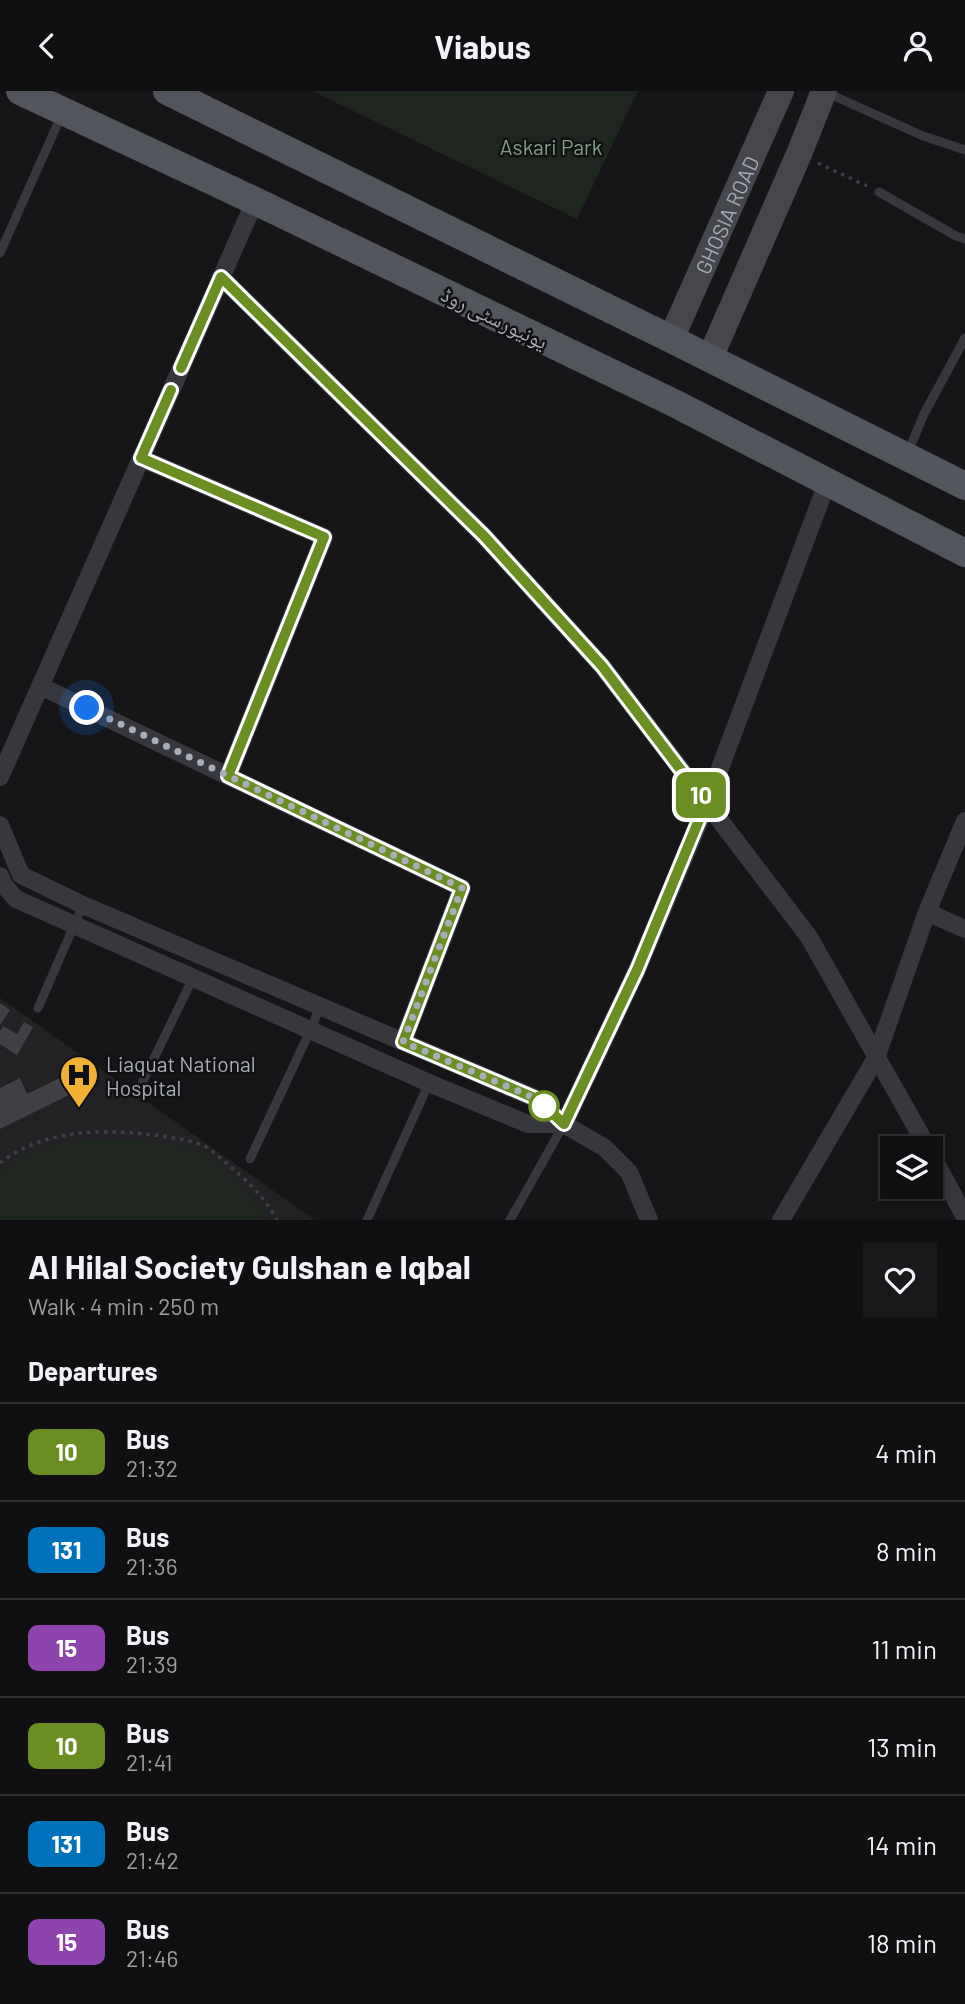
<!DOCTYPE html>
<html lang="en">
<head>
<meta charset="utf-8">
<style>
	:root { --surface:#101012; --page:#19191b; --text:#f1f3f6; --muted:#9c9d9f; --line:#303032 }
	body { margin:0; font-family:Barlow,"Noto Naskh Arabic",sans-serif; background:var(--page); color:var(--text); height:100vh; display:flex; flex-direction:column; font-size:26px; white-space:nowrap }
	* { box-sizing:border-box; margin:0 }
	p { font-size:23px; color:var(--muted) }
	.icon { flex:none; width:38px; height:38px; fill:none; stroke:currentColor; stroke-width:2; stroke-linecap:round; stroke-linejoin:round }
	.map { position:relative; height:1129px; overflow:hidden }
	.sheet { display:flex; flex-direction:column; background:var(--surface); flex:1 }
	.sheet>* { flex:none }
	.badge { padding:0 14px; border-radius:10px; font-size:24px; line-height:46px }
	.controls { position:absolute; left:880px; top:1045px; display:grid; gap:14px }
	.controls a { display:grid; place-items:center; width:63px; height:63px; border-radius:0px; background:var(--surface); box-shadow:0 4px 10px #0003,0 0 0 2px var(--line); font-size:35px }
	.you { position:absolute; width:35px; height:35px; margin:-18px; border:5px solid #fff; border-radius:50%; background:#1a73e8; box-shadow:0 0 0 10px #1a73e833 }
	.map>.badge { position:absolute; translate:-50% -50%; box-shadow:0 0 0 4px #fff }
	h2 { padding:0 28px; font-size:26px; line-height:63px }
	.round { display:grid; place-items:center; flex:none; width:74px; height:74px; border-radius:0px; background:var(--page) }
	.summary { display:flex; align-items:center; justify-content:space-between; height:119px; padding:0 28px }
	h1 { font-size:33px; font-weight:700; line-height:52px }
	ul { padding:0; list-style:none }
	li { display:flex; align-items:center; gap:21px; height:98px; padding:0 28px; border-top:2px solid var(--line) }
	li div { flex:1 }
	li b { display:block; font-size:26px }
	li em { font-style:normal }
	li .badge { min-width:77px; font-weight:700; text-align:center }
	header { display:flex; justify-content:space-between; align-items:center; height:91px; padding:0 28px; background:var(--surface); font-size:32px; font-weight:700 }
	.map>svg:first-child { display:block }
	.built { fill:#222225 }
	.green { fill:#1e261f }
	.building { fill:#404145 }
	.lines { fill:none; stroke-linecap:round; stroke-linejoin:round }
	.path { stroke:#3d3f44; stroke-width:3.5; stroke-dasharray:3.5 5; stroke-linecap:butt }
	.service { stroke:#37383d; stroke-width:9 }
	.minor { stroke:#37383d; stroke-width:18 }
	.secondary { stroke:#45474d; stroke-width:26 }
	.primary { stroke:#53555c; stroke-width:28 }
	.line-casing { stroke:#fff; stroke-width:16 }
	.line { stroke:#6b8e23; stroke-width:10 }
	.walk { stroke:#a8adb8; stroke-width:7; stroke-dasharray:0 12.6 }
	.stop-dot { fill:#fff; stroke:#6b8e23; stroke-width:3.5 }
	.labels { text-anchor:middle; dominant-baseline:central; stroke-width:5; stroke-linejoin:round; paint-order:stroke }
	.park-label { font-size:21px; fill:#7fa381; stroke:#111113 }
	.street-label { font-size:21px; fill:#a8adb8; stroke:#111113 }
	.poi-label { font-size:21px; fill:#a8adb8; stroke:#111113; text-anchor:start }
</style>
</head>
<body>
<header><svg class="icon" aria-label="back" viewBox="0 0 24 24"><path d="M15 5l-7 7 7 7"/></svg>Viabus<svg class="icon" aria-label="person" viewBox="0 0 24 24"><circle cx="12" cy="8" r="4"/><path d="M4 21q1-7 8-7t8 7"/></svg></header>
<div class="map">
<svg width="965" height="1129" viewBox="0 0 965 1129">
	<rect width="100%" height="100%" fill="#161618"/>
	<!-- built -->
	<path class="built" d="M0,907L315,1129H0Z"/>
	<!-- green -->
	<path class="green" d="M312,0H638L577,128Z
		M115,1048C138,1050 184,1051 202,1062C227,1077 252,1106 268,1129H0V1081C38,1053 69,1049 115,1048Z"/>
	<!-- building -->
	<path class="building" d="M0,912L10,919L0,934Z
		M24,931L33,936L17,964L0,953V940L3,935L17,943Z
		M62,986L71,1003L0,1038V997L20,987L27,1003Z"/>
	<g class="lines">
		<!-- path -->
		<path class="path" d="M818,72L867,95
			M0,1072C42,1040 93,1038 144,1043C163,1045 183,1047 202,1054C208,1056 214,1062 219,1066C241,1084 263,1103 277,1129"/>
		<!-- service -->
		<path class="service" d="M825,1L923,45L965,59
			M879,101L956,145L965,148
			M0,162L62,23
			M908,361L924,323L965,247
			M38,917L83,814
			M141,994L193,887
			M250,1068L310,940L320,916
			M367,1129L429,992
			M510,1129L564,1033"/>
		<!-- minor -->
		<path class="minor" d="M221,186L484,445L602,575L809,846L928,1057
			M141,367L324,446L228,685
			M40,595L462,797L403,951
			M0,686L255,110
			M0,734L21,784L83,814L537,1008L564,1033L605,1057L629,1081L649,1129
			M0,785L4,794L16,808L429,992L528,1033H564
			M927,821L965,838
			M564,1033L637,879L707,712L827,392
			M931,1063L965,1126
			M781,1129L876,967L927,821L965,730"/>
		<!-- secondary -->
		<g class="secondary">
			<path id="s1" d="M671,248L781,0"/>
			<path d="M710,267L799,63L824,0"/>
		</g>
		<!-- primary -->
		<path class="primary" d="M20,0L255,110L674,312L965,462
			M167,0L671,248L965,395"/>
	</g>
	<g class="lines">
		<defs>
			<path id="line" d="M171,299L141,367L324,446L228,685L462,797L403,951L537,1008L564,1033L637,879L706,712L602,575L484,445L221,186L181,277"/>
		</defs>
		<!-- line casing -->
		<use href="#line" class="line-casing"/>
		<!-- line -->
		<use href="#line" class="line"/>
		<!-- walk -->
		<path class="walk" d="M87,617L462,797L403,951L537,1008L551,1020L544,1015"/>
	</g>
	<!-- icons -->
	<defs>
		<symbol id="hospital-pin" viewBox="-11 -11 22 30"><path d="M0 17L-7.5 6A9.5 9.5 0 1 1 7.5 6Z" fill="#f2b134" stroke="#111113"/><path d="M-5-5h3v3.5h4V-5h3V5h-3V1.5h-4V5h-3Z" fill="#111"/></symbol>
	</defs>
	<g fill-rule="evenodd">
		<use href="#hospital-pin" x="57" y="962" width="44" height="60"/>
	</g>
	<!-- markers -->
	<circle class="stop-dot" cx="544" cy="1015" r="14"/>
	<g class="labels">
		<!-- park labels -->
		<g class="park-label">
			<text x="551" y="55">Askari Park</text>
		</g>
		<!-- street labels -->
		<g class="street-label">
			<text stroke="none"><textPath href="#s1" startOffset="136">GHOSIA ROAD</textPath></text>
			<text transform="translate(495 226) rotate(26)">یونیورسٹی روڈ</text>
		</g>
		<!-- poi labels -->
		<g class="poi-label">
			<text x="106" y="972">Liaquat National<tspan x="106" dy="24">Hospital</tspan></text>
		</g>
	</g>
</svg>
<div class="controls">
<a><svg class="icon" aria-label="layers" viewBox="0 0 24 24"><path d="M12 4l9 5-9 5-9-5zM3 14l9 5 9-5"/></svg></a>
</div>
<div class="you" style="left:87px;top:617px"></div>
<b class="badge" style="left:701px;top:704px;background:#6b8e23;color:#fff">10</b>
</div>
<section class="sheet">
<div class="summary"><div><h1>Al Hilal Society Gulshan e Iqbal</h1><p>Walk · 4 min · 250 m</p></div><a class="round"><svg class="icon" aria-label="heart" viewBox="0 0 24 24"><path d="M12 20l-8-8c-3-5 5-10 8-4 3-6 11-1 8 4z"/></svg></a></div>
<h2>Departures</h2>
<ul>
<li><span class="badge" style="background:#6b8e23;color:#fff">10</span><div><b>Bus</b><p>21:32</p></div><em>4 min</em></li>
<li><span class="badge" style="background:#0072bc;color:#fff">131</span><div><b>Bus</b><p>21:36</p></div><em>8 min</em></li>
<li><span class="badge" style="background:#8e44ad;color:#fff">15</span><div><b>Bus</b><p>21:39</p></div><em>11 min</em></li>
<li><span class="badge" style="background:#6b8e23;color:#fff">10</span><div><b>Bus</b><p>21:41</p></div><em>13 min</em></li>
<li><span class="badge" style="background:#0072bc;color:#fff">131</span><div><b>Bus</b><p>21:42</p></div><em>14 min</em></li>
<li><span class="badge" style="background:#8e44ad;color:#fff">15</span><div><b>Bus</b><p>21:46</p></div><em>18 min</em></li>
</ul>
</section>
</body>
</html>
